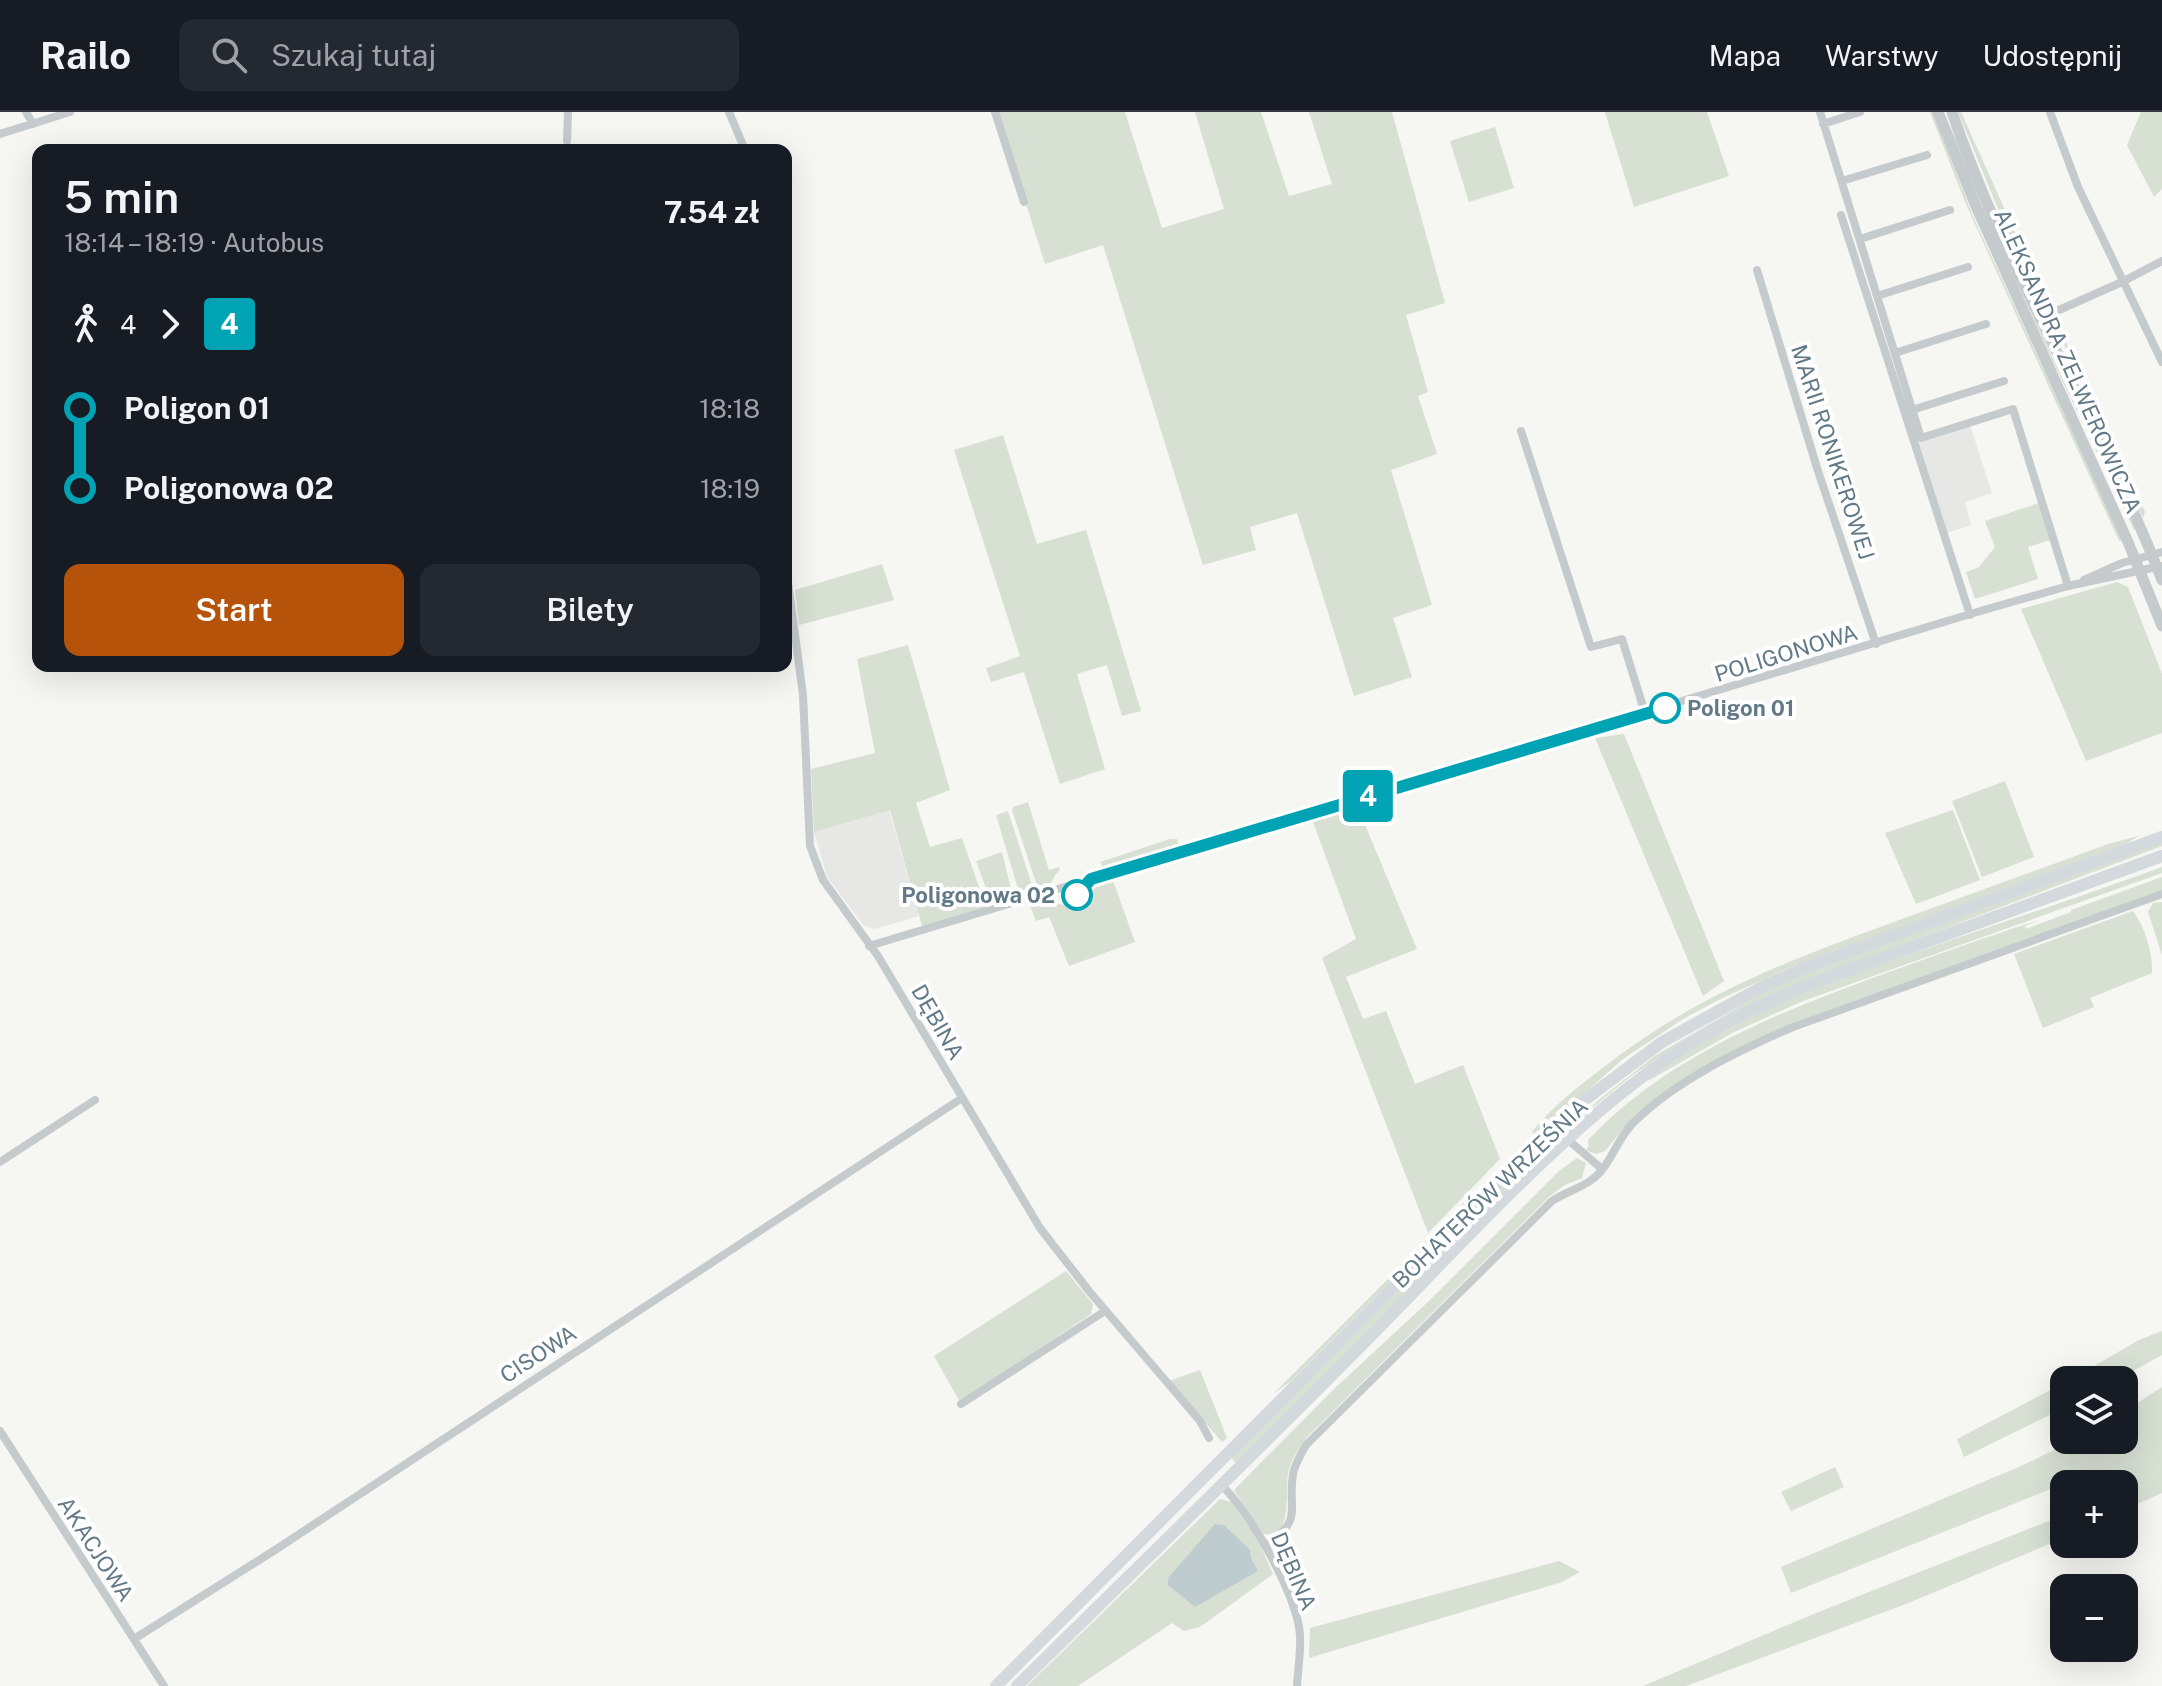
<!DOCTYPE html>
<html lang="pl">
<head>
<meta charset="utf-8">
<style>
	:root { --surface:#171b24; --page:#242831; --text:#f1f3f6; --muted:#9ea1a6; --line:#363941; --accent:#b45309 }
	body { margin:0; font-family:"Public Sans",sans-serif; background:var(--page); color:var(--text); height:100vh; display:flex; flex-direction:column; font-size:30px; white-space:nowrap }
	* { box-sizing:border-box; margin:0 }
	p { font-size:26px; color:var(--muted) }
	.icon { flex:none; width:44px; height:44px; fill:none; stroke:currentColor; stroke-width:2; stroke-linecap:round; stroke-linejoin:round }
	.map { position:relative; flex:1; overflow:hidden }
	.sheet { position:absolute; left:32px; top:32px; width:760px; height:528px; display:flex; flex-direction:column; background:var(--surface); border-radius:16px; box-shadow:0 8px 32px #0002 }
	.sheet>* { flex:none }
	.badge { padding:0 16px; border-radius:6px; font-size:28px; line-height:52px }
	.tools { position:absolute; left:2050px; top:1254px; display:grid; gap:16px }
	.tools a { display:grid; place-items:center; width:88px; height:88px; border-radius:16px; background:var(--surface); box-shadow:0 8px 32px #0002; font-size:40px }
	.map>.badge { position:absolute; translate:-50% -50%; box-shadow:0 0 0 4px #fff }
	.legs { display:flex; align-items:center; gap:12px; height:88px; padding:0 32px; font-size:26px }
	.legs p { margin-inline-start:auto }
	.summary { display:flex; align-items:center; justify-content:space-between; height:136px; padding:0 32px }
	h1 { font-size:44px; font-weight:600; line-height:60px }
	.primary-button { display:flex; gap:16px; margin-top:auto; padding:16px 32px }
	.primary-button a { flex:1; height:92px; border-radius:16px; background:var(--accent); color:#fff; font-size:32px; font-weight:600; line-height:92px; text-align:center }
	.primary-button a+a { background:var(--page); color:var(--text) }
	ul { padding:0 32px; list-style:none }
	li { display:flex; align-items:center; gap:28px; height:80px; font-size:30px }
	li i { display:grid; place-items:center; width:12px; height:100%; margin:0 10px; background:currentColor }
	li i::after { content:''; width:20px; height:20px; margin:-10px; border:6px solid; border-radius:50%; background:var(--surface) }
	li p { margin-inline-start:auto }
	li:first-child i { background:linear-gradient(#0000 50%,currentColor 0) }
	li:last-child i { background:linear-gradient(currentColor 50%,#0000 0) }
	header { display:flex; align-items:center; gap:48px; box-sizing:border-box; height:112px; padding:0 40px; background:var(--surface); border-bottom:2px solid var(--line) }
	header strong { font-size:38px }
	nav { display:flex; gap:44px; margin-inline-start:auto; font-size:28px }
	.search { width:560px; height:72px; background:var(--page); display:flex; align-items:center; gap:20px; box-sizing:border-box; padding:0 28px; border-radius:16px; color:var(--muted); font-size:30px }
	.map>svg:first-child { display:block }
	.built { fill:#e7e8e6 }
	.green { fill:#d8dfd3 }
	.water { fill:#beccd0 }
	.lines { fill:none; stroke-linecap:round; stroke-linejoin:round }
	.minor { stroke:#c5cacd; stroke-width:8 }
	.tertiary { stroke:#c5cacd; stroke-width:11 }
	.secondary { stroke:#d3d9dd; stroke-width:12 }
	.line-1-casing { stroke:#fff; stroke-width:18 }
	.line-1 { stroke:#00a3b4; stroke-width:12 }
	.stop-1-dot { fill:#fff; stroke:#00a3b4; stroke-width:4 }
	.labels { text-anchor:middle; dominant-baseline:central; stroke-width:8; stroke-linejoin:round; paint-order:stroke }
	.street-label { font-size:22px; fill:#627a87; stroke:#fff }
	.stop-label { font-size:22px; font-weight:bold; fill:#627a87; stroke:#fff; text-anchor:start }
</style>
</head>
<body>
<header>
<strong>Railo</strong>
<div class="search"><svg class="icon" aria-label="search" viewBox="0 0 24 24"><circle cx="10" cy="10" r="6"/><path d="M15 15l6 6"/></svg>Szukaj tutaj</div>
<nav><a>Mapa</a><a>Warstwy</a><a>Udostępnij</a></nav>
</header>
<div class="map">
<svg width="2162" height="1574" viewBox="0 0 2162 1574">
	<rect width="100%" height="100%" fill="#f6f6f2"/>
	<!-- built -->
	<path class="built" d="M1970,313L1992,381L1965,390L1971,413L1947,421L1918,330Z
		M889,698L919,804L875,817L864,814L827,765L814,720Z"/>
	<!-- green -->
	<path class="green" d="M997,0H1125L1162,116L1224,97L1195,0H1261L1289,84L1332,72L1309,0H1392L1445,191L1406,203L1428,280L1418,284L1437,342L1391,358L1432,493L1393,506L1412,565L1354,584L1297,401L1250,415L1256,438L1203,453L1103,133L1045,152Z
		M1605,0H1707L1729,64L1634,95Z
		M1930,0H1933L1972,102L2122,428L2119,429L1965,90Z
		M1944,0L2025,188L2135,417L2134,418L2033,208L1965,56Z
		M1958,0H1961L2048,194L2038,185L2013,133Z
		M2141,0H2162V77L2154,85L2127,33Z
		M1495,15L1514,76L1469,90L1450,29Z
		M2058,213L2145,400L2143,406L2119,353L2104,313L2065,235Z
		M1003,323L1037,432L1086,418L1141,599L1122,604L1107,553L1077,562L1105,657L1060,672L1024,560L991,570L986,556L1020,544L954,338Z
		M2045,389L2057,426L2028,435L2038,467L1975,487L1966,460L1979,455L1995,435L1985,409Z
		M882,452L894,488L799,513L795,478Z
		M2117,470L2128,475L2162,562V621L2086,649L2021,497Z
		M908,533L950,678L916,691L930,735L962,726L986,795L922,814L890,698L814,720L811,657L875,641L857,547Z
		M1624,622L1724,869L1703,884L1595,626Z
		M2005,669L2034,745L1982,765L1952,689Z
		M1028,690L1049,758L1059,755L1060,758L1055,763L1050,773L1038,777L1012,698L1013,695Z
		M1358,696L1417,837L1346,865L1363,907L1386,899L1415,972L1463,953L1500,1047L1428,1121L1322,846L1356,827L1313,710Z
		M1953,698L1980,768L1916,792L1885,721Z
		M1008,699L1033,776L1019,780L996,703Z
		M2139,724L2126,732L1796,853L1720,887L1683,907L1623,947L1536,1024L1532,1020C1550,996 1579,974 1604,955C1699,881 1790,848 1902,807C1971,782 2040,757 2108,732Z
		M1170,727H1177L1179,736L1108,757H1104L1100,750Z
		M2162,731V734L1793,874L1735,899L1694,921L1630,965L1575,1010L1601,986L1656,943L1776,873Z
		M1002,740L1013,785L994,792L991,790L976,749Z
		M2162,755V761L1803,889L1734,920L1648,969C1694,920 1795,884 1858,861C1959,824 2061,792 2162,755Z
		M2162,765V778L1792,911L1746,932L1698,959L1633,1005L1605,1039L1596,1042L1586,1038L1589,1034L1588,1028C1667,945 1772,903 1878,864C1932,845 1985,825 2040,808L2025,814L2026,817L2071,800V798Z
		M1112,766L1135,830L1069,854L1049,805L1036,809L1029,791L1053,785L1059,792L1069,794L1071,798L1074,796L1075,790L1079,793L1085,787L1082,784L1099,771Z
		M2162,790V843L2148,800L2153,791Z
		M2133,799C2145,815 2153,841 2152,861L2090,886L2094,895L2043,916L2014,842Z
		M1539,1036L1544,1042L1236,1351L1231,1345Z
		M1577,1046L1586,1051L1582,1066L1565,1073L1551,1083L1306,1326C1298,1337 1291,1348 1288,1361C1285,1376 1294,1433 1262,1421L1234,1378L1334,1277L1429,1189L1559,1059Z
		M1472,1083L1467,1093L1291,1269L1273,1282Z
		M1066,1159L1093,1192L1091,1202L960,1290L934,1244Z
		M2162,1219V1243L2117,1268H2070L2139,1228Z
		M1200,1258L1227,1326L1222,1330L1169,1269Z
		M2064,1271V1296L1964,1345L1957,1327Z
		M2162,1275V1381L2124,1398V1372H2089L2086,1363L1791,1481L1781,1455L2021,1354L2075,1328H2124V1300Z
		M1835,1355L1844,1375L1791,1399L1781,1380Z
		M1220,1387L1232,1390L1255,1422L1273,1462L1200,1515L1184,1519L1172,1511L1078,1574H1027Z
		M2064,1403V1426L1906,1492L1686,1574H1643L1821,1499Z
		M1559,1449L1580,1460L1562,1470L1309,1546L1310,1516Z"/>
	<!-- water -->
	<path class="water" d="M1215,1412L1224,1413L1250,1438L1251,1446L1258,1459L1195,1495L1168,1473V1466Z"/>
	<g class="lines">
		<!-- minor -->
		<path class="minor" d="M26,0L33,12
			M729,0L745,38
			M995,0L1024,90
			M1820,0L1921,326L2013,297L2068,474
			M2050,0L2078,75L2162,250
			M1823,12L1860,0
			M0,22L70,0
			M567,29L568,0
			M1842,69L1927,43
			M1841,103L1970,503
			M1860,127L1950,98
			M1757,158L1817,356L1876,532
			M1877,184L1968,155
			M2041,206L2122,170L2162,149
			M1895,241L1986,212
			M1912,298L2004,269
			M1521,319L1591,535L1622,527L1645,601
			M786,455L803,583L810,734L823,768L878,844L1040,1116L1089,1179L1200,1309L1209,1326
			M2084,468L2122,451L2162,440
			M869,834L1977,500L2068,474L2161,454
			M1553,1015L1602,1057
			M0,1050L95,988
			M961,1292L1105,1199
			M0,1319L164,1574
			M1222,1374C1250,1399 1299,1487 1300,1524C1301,1540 1298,1557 1297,1574
			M1265,1434C1305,1407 1287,1399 1293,1362C1295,1351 1301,1342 1306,1333L1552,1089C1564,1081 1578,1077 1590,1069C1611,1055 1616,1027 1634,1010C1677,968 1738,939 1793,915L2162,782
			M134,1527L275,1438L962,986"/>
		<!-- tertiary -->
		<path class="tertiary" d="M1938,0L1975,92L2128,430L2162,514
			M1952,0C2007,162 2100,309 2162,468"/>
		<!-- secondary -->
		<path class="secondary" d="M996,1574L1530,1038L1566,1002L1662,930L1760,876L1802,857L2162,725
			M1017,1574C1129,1464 1242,1354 1353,1242C1458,1137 1558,1020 1681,937C1721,910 1766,891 1811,872L2162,744"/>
	</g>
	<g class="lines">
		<defs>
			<path id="line-1" d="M1077,783L1091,767L1665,596"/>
		</defs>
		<!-- line-1 casing -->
		<use href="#line-1" class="line-1-casing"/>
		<!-- line-1 -->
		<use href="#line-1" class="line-1"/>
	</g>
	<!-- markers -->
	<g class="stop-1-dot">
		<circle cx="1665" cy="596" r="14"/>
		<circle cx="1077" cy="783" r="14"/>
	</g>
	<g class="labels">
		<!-- street labels -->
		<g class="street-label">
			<text transform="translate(2068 249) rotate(66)">ALEKSANDRA ZELWEROWICZA</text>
			<text transform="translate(1833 340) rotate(72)">MARII RONIKEROWEJ</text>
			<text transform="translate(1786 541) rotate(-17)">POLIGONOWA</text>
			<text transform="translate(938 910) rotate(60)">DĘBINA</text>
			<text transform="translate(1490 1081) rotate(-44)">BOHATERÓW WRZEŚNIA</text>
			<text transform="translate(538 1242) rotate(-33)">CISOWA</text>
			<text transform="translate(96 1437) rotate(57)">AKACJOWA</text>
			<text transform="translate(1294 1459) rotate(67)">DĘBINA</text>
		</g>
		<!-- stop labels -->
		<g class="stop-label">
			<text x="1687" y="596">Poligon 01</text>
			<text x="1055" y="783" text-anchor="end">Poligonowa 02</text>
		</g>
	</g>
</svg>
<div class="tools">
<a><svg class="icon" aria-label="layers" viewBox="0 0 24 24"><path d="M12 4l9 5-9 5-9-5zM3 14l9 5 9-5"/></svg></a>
<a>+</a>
<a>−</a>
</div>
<b class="badge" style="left:1368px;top:684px;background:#00a3b4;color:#fff">4</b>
<section class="sheet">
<div class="summary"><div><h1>5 min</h1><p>18:14 – 18:19 · Autobus</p></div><b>7.54 zł</b></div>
<div class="legs"><svg class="icon" aria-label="walk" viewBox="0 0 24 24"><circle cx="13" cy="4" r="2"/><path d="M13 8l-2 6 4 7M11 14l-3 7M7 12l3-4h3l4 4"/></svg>4<svg class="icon" aria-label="forward" viewBox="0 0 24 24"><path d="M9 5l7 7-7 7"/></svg><b class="badge" style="background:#00a3b4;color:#fff">4</b></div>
<ul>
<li><i style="color:#00a3b4"></i><b>Poligon 01</b><p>18:18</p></li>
<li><i style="color:#00a3b4"></i><b>Poligonowa 02</b><p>18:19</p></li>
</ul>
<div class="primary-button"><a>Start</a><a>Bilety</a></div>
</section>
</div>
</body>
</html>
